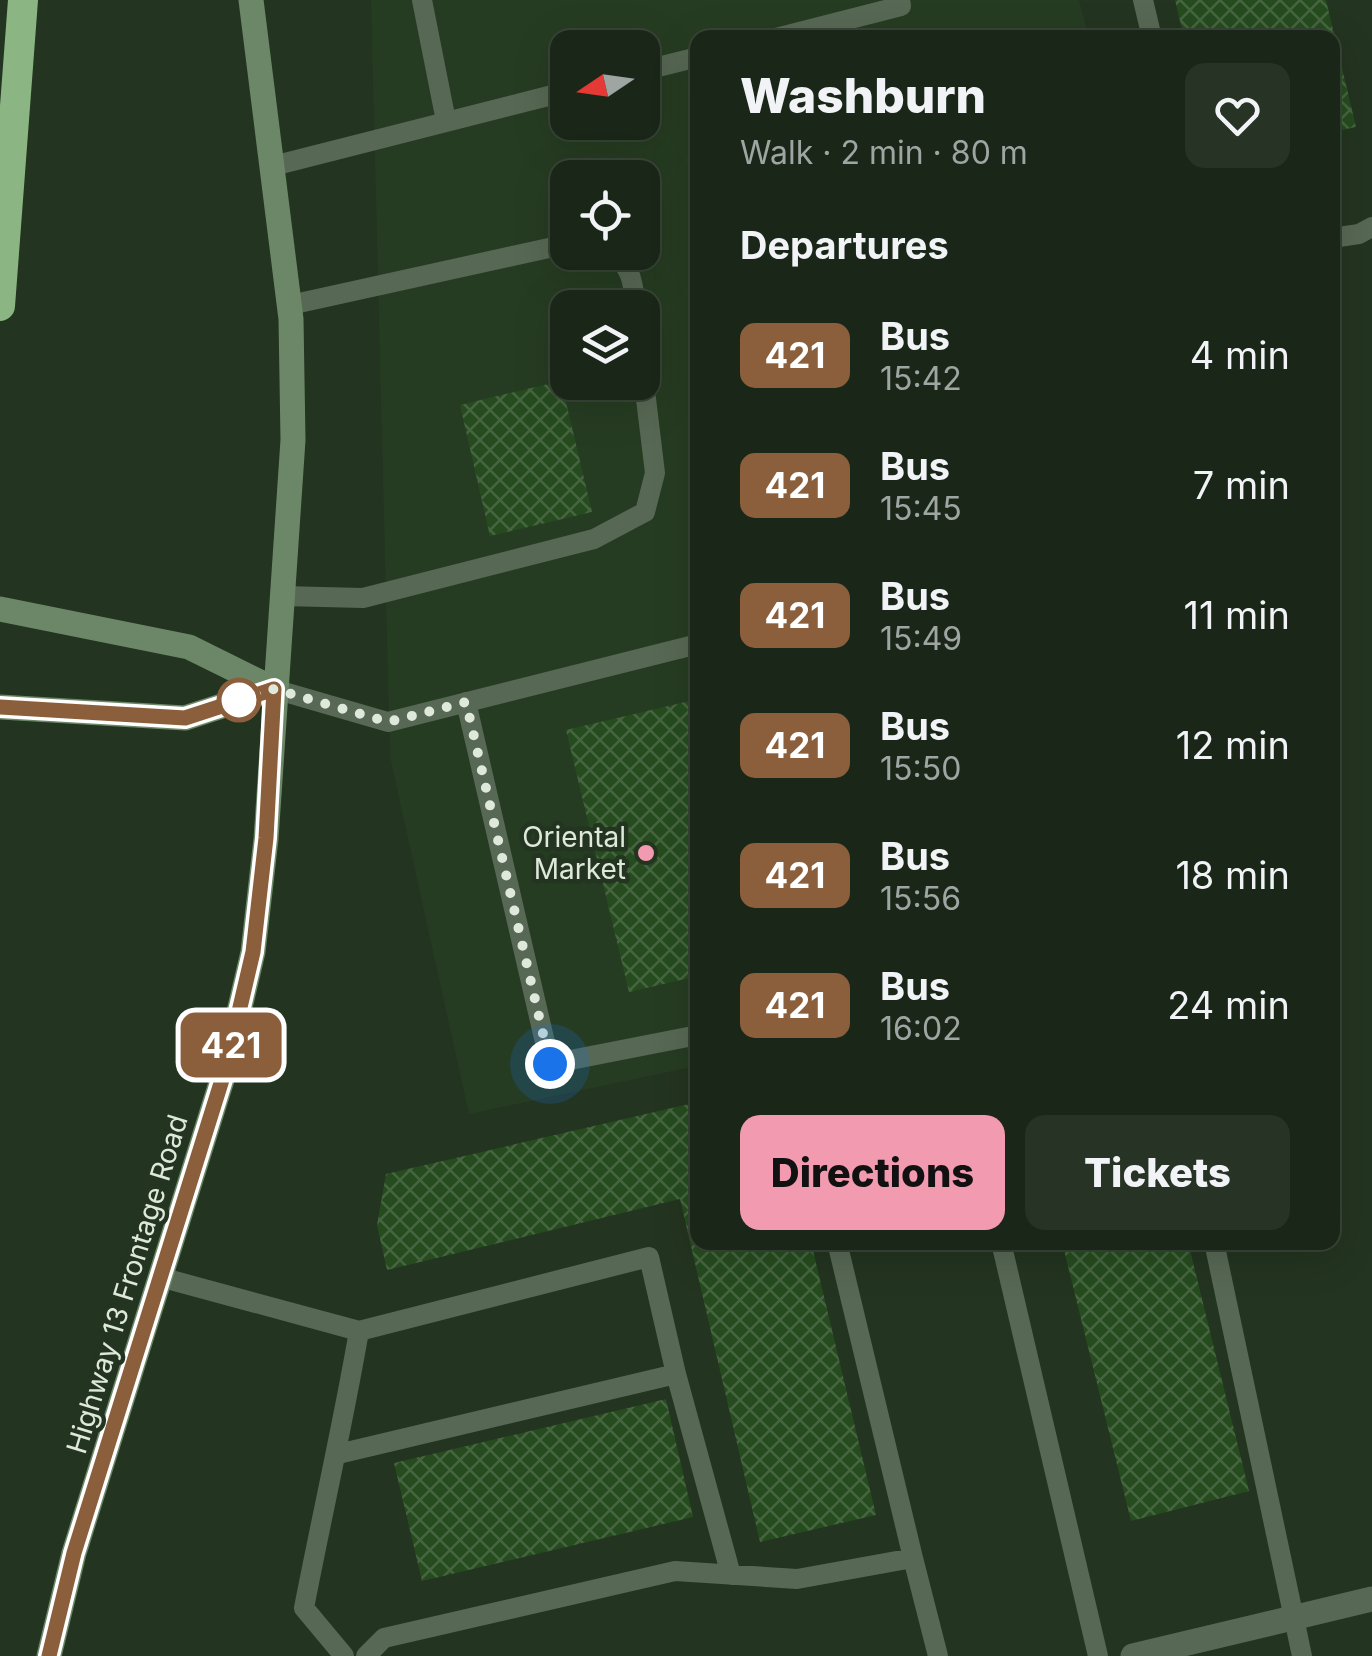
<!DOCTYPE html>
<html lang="en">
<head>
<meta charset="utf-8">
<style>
	:root { --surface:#1a2718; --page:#273325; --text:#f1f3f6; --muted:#9fa5a2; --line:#384437; --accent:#f29ab0 }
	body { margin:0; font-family:Inter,sans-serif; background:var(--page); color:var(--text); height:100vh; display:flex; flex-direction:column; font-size:38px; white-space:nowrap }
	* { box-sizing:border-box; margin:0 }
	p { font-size:32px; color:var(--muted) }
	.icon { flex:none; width:55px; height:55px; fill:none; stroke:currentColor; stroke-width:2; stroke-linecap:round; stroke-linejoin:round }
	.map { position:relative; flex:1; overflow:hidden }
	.details { position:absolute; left:690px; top:30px; width:650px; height:1220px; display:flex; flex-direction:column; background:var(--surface); border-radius:20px; box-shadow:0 10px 40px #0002,0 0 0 2px var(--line) }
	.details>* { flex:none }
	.badge { padding:0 20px; border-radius:15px; font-size:35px; line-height:65px }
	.needle { width:65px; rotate:257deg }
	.fabs { position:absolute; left:550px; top:30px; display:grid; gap:20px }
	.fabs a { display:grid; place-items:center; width:110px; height:110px; border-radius:20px; background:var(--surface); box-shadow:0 10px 40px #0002,0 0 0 2px var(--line); font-size:50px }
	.you { position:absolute; width:50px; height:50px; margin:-25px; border:8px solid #fff; border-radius:50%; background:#1a73e8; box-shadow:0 0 0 15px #1a73e833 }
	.map>.badge { position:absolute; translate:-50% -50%; box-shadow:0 0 0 5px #fff }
	h2 { padding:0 50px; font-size:38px; line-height:90px }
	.round { display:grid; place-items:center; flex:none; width:105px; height:105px; border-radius:20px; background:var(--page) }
	.summary { display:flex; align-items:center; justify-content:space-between; height:170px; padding:0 50px }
	h1 { font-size:48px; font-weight:800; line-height:75px }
	.primary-button { display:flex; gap:20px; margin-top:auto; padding:20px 50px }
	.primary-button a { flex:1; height:115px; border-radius:20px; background:var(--accent); color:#111; font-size:40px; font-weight:800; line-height:115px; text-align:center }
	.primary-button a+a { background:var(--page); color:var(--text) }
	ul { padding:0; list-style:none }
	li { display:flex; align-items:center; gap:30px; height:130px; padding:0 50px }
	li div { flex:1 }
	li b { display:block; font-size:38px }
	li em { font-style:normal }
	li .badge { min-width:110px; font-weight:700; text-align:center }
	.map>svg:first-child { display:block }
	.built { fill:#263c22; fill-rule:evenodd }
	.building { fill:url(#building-cross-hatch) }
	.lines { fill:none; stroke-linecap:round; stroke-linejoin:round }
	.lane { stroke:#576854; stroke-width:20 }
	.street { stroke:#576854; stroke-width:25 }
	.secondary { stroke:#6c8767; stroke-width:25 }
	.highway { stroke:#8bb583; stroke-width:30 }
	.line-casing { stroke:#fff; stroke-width:22 }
	.line { stroke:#8b5e3c; stroke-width:15 }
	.walk { stroke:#dee9dc; stroke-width:10; stroke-dasharray:0 18 }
	.stop-dot { fill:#fff; stroke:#8b5e3c; stroke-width:5 }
	.poi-dot { fill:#f29ab0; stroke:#233420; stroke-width:4 }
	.labels { text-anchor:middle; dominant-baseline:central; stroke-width:9; stroke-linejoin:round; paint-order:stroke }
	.poi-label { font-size:28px; fill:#dee9dc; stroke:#233420; text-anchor:end }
	.street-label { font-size:28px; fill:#dee9dc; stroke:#233420 }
</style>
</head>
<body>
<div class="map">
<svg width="1372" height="1656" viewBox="0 0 1372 1656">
	<defs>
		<pattern id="building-cross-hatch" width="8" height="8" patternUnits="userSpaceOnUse" patternTransform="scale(2.5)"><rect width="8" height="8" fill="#264b1f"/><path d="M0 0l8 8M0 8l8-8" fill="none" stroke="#45653f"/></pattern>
	</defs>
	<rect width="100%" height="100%" fill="#233420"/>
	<!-- built -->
	<path class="built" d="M371,0H1079L1089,37L698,38L697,1066L469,1114L390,757ZM568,48H642V122H568ZM568,178H642V252H568ZM568,308H642V382H568Z"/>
	<!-- building -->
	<path class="building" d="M1175,0H1326L1356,127L1332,132V38H1184Z
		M561,381L592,512L490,536L460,405Z
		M698,699V976L629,992L566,730Z
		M698,1102V1242H811L876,1515L760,1542L680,1199L387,1270L377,1225L386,1174Z
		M1062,1242H1188L1249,1491L1131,1521Z
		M666,1399L693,1517L422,1581L394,1463Z"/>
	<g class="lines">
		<!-- lane -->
		<path class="lane" d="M422,0L446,121
			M1143,0L1152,38
			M776,38L901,6L900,0
			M642,71L698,57
			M273,166L568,91
			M1332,238L1359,234L1372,227
			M604,252C632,261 633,282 636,308
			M290,305L558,246L568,247
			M282,596L363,598L594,539L645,512L655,473L642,366
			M274,689L388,722L698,644
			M466,702L550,1064L698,1035
			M837,1242L913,1558
			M1001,1242L1098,1656
			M1214,1242L1302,1656
			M160,1277L359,1331C343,1424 322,1515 304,1608L344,1656
			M676,1374L731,1575
			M338,1454L676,1374L649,1257L359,1331
			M366,1656L384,1638L675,1571L797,1579L913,1558L938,1656"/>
		<!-- street -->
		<path class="street" d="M1133,1656L1372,1599"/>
		<!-- secondary -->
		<path class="secondary" d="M0,609L189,647L274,689
			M0,707L185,718L274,689
			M49,1656L74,1553L226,1067L253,952L266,839L293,440L291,319L251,0"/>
		<!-- highway -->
		<path class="highway" d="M0,306L23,0"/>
	</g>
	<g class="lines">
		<defs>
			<path id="line" d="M0,707L185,718L274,689L266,838L253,952L226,1067L74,1553L49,1656"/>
		</defs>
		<!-- line casing -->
		<use href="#line" class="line-casing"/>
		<!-- line -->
		<use href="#line" class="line"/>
		<!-- walk -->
		<path class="walk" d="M239,700L274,689L388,722L466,702L550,1064"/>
	</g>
	<!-- markers -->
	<circle class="stop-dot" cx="239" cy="700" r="20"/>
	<circle class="poi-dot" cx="646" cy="853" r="10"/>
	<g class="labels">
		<!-- poi labels -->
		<g class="poi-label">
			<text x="626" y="837">Oriental<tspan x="626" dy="32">Market</tspan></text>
		</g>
		<!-- street labels -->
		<g class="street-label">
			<text transform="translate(127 1284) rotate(-73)">Highway 13 Frontage Road</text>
		</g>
	</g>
</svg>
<div class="fabs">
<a><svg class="needle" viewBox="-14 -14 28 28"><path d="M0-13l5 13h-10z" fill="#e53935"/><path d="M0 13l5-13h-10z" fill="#9fa5a2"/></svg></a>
<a><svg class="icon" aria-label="locate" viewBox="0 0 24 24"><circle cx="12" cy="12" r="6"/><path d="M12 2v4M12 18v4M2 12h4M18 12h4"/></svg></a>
<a><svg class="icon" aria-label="layers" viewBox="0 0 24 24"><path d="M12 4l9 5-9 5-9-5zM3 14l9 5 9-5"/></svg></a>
</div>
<div class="you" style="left:550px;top:1064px"></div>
<b class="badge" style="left:231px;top:1045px;background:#8b5e3c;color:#fff">421</b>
<section class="details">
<div class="summary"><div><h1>Washburn</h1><p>Walk · 2 min · 80 m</p></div><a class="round"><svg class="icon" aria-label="heart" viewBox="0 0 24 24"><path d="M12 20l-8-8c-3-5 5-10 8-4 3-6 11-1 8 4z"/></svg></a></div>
<h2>Departures</h2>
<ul>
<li><span class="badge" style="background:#8b5e3c;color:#fff">421</span><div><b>Bus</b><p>15:42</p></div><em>4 min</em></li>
<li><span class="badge" style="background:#8b5e3c;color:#fff">421</span><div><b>Bus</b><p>15:45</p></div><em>7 min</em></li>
<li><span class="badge" style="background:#8b5e3c;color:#fff">421</span><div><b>Bus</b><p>15:49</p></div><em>11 min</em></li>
<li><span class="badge" style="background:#8b5e3c;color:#fff">421</span><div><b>Bus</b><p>15:50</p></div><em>12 min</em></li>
<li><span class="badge" style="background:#8b5e3c;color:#fff">421</span><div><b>Bus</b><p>15:56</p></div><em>18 min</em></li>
<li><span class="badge" style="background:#8b5e3c;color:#fff">421</span><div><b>Bus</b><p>16:02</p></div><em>24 min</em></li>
</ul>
<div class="primary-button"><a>Directions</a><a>Tickets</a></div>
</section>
</div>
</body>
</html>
